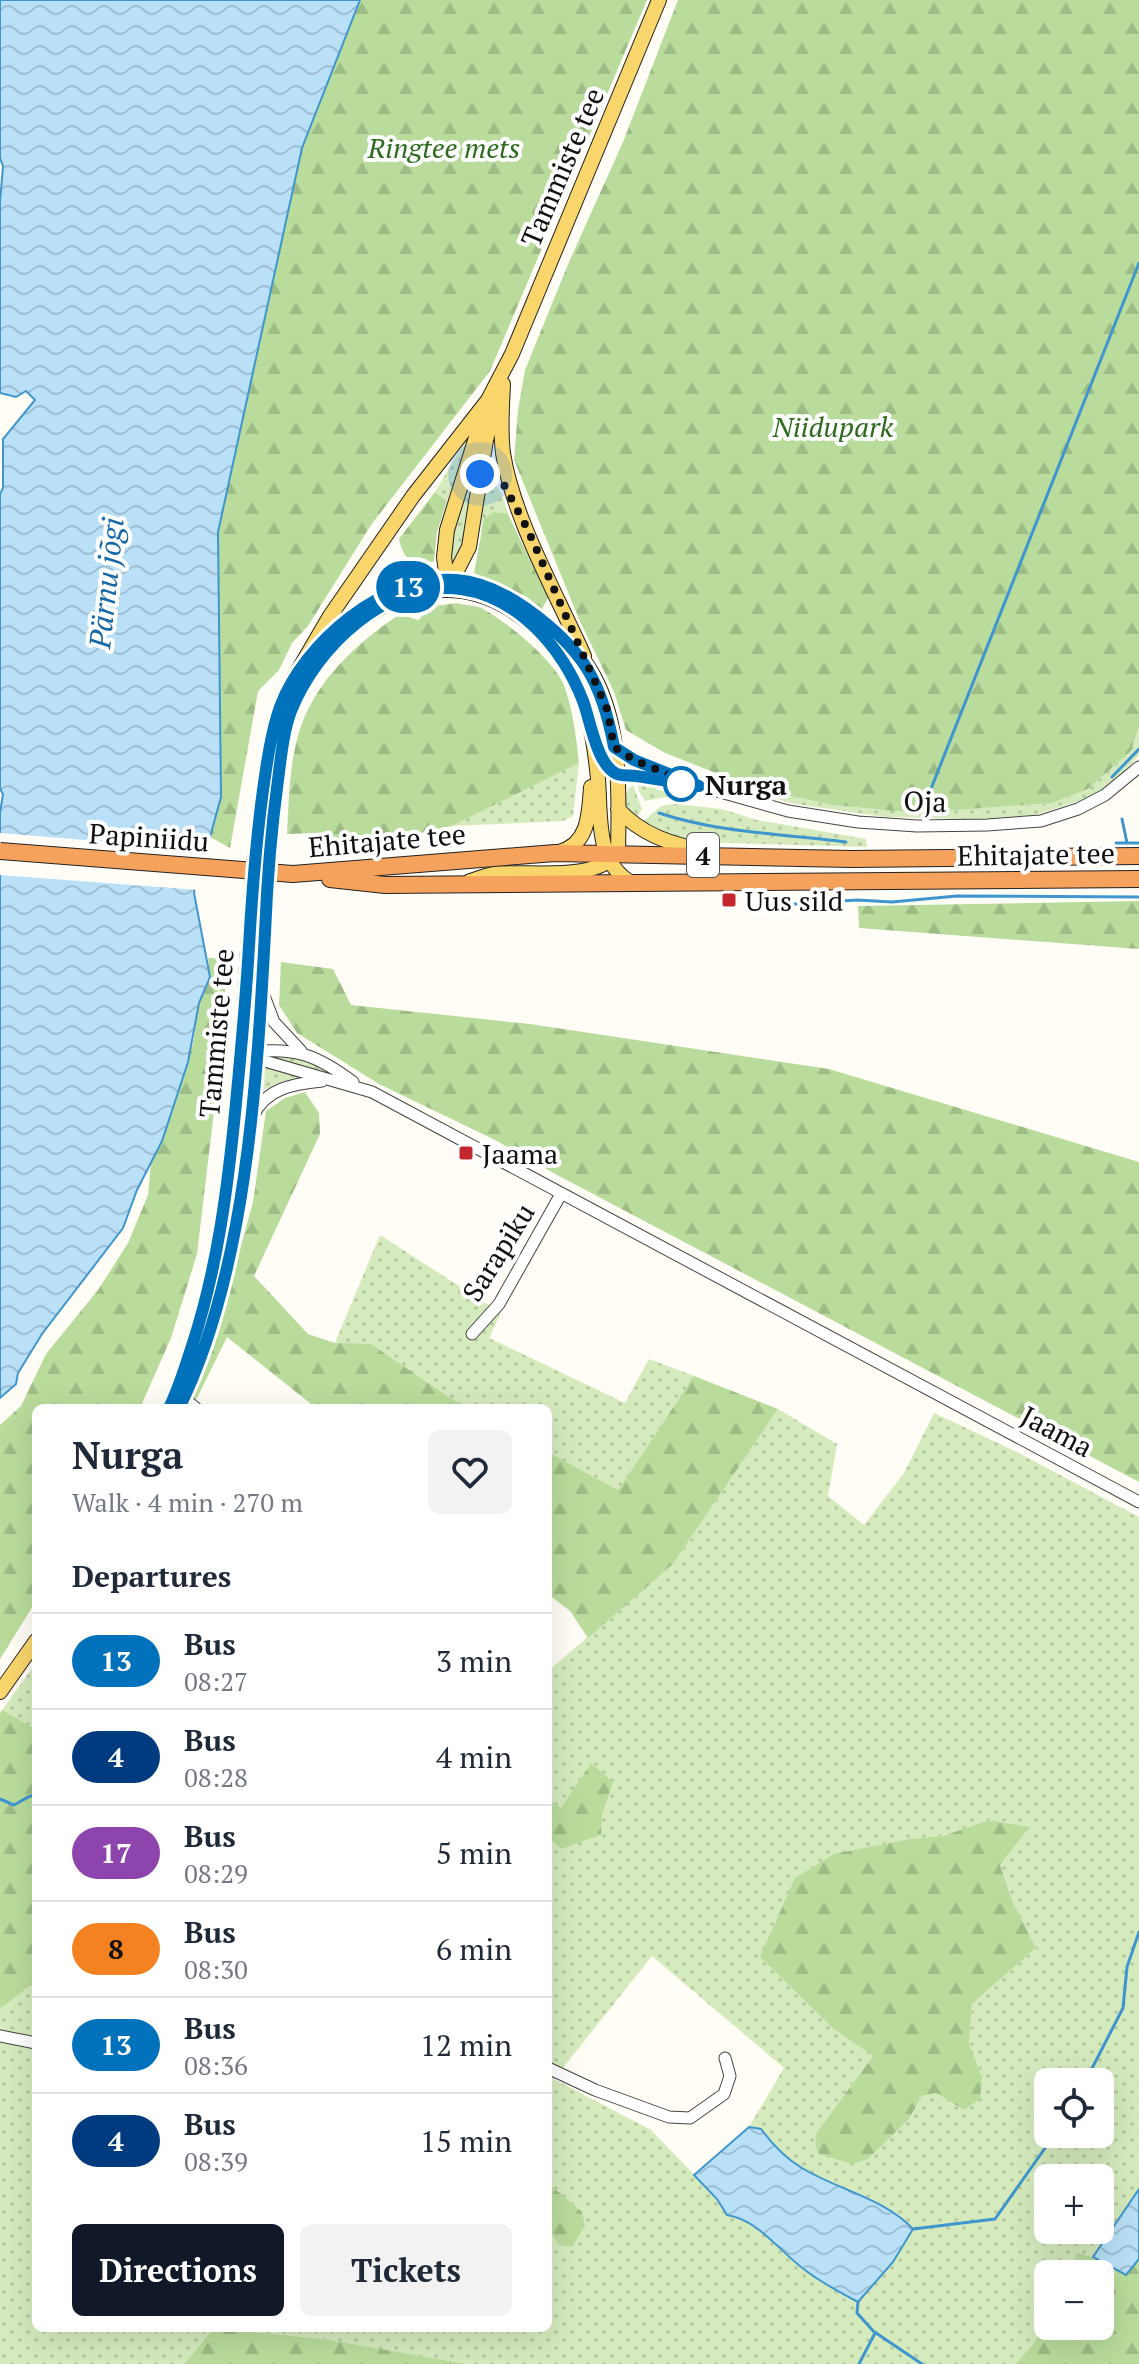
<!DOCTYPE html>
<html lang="en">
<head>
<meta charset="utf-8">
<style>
	:root { --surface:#fff; --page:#f2f2f3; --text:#1f2937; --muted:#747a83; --line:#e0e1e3; --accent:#111827 }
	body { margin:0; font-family:"PT Serif",serif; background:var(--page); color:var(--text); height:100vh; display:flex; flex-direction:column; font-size:30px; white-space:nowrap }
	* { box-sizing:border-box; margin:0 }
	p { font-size:26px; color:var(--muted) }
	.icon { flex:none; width:44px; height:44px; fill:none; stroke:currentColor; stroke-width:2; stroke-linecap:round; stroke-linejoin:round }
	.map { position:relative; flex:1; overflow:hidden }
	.drawer { position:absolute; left:32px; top:1404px; width:520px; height:928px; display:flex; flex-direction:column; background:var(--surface); border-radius:12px; box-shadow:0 8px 32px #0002 }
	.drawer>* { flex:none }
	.badge { padding:0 16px; border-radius:26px; font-size:28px; line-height:52px }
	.controls { position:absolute; left:1034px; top:2068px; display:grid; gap:16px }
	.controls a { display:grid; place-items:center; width:80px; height:80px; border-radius:12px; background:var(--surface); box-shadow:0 8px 32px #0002; font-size:40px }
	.you { position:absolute; width:40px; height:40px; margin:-20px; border:6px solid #fff; border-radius:50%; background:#1a73e8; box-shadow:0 0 0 12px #1a73e833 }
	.map>.badge { position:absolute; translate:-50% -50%; box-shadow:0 0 0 4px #fff }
	h2 { padding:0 40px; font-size:30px; line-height:72px }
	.round { display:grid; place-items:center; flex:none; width:84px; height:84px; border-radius:12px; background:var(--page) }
	.headline { display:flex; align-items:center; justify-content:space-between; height:136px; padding:0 40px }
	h1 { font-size:38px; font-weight:700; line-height:60px }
	.button { display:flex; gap:16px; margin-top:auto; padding:16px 40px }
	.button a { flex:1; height:92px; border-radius:12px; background:var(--accent); color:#fff; font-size:32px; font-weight:700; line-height:92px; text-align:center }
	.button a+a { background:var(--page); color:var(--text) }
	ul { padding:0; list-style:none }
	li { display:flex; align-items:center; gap:24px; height:96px; padding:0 40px; border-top:2px solid var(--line) }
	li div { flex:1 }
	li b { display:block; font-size:30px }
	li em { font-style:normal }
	li .badge { min-width:88px; font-weight:700; text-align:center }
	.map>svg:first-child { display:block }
	.grass { fill:url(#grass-dots); fill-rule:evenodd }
	.forest { fill:url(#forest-firs) }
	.water { fill:url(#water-waves); stroke:#3f96cf; stroke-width:2 }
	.pier { fill:#fffdf5 }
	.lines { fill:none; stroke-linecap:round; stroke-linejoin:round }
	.stream { stroke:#3f96cf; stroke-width:3 }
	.minor-casing { stroke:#444; stroke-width:13 }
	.major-casing { stroke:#222; stroke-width:16 }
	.highway-casing { stroke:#222; stroke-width:18 }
	.minor { stroke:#fff; stroke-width:11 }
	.major { stroke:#f9d66b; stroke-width:14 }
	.highway { stroke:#f5a25d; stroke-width:16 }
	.highway-bridge-casing { stroke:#222; stroke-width:18; stroke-linecap:butt }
	.highway-bridge { stroke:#f5a25d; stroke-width:16 }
	.line-casing { stroke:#fff; stroke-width:18 }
	.line { stroke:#0072bc; stroke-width:12 }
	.walk { stroke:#111; stroke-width:8; stroke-dasharray:0 14.4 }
	.stop-dot { fill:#fff; stroke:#0072bc; stroke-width:4 }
	.poi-dot { fill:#c4262e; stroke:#fff; stroke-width:3 }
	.labels { text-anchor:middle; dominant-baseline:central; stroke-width:8; stroke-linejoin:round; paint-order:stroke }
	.shield { fill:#fff; stroke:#585858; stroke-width:2 }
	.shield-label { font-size:26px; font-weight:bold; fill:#111 }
	.park-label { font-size:28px; font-style:italic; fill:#2f6b1f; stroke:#fff }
	.street-label { font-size:28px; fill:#111; stroke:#fff }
	.stop-label { font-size:28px; font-weight:bold; fill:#111; stroke:#fff; text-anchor:start }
	.poi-label { font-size:28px; fill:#111; stroke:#fff; text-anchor:start }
	.water-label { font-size:30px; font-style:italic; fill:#1768a6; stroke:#fff }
</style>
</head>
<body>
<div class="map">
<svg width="1139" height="2364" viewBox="0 0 1139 2364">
	<defs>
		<pattern id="grass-dots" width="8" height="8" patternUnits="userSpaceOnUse" patternTransform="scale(2)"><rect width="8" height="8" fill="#d5ebbd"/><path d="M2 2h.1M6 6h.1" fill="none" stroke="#b6c8a1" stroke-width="1.8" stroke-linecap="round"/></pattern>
		<pattern id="forest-firs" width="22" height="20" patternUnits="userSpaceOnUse" patternTransform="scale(2)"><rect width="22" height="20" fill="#b9dc9c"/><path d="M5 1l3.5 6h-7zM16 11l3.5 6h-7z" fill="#9ebc85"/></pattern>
		<pattern id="water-waves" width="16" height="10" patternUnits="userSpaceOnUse" patternTransform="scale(2)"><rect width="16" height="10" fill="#b9e0f7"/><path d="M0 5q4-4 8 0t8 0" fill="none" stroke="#9ebfd3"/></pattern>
	</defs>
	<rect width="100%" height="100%" fill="#fffdf5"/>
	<!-- grass -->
	<path class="grass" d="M478,420L447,501L435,492Z
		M488,480C502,486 504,500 508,514L494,512L481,537L484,481Z
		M473,483L467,535L454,568L449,564C447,543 459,498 473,483Z
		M1139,727V755L1119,778L1101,791L1085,799L1029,817L968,819L885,817L795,804L729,786L728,779L757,789L831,805L916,813L1051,803L1088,789L1131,751Z
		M579,763L573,816L563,821L452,826Z
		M638,782L656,784V789L676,795L645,801L639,791Z
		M633,785L642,809L634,821C624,809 620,796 633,785Z
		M674,804L722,809L757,820L866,839L867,847L696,842L674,836L643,822L661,806Z
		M266,1055C291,1055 309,1060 329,1072L325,1074L267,1058Z
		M264,1066L308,1078L280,1082L262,1091Z
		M380,1235L490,1306L503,1308L489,1338L625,1403L649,1359L694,1376L618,1490L548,1452V1408H468L335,1343Z
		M778,1409L837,1444L828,1496L864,1525L904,1473L934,1413L1017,1452L1139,1517V2189L1093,2257L1077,2253L1067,2274H1048V2314L1034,2343L1015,2364H467L324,2339L216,2328H548V1671L673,1564ZM989,1820L1030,1827L1000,1865L1013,1902L1036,1948L972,2004L969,2042L982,2077L964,2110L936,2093L922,2096L909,2119L868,2159L817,2132L873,2056L835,1854L909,1839L943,1836ZM652,1956L784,2068L749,2127L761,2129L776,2149L803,2169L901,2216L760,2231L739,2216L727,2214L705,2186L651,2130L554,2079ZM1048,2082H1100V2134H1048ZM1048,2178H1100V2230H1048Z
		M36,1663V1729L2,1710Z
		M36,1981V2328H214L184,2364H0V2009Z"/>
	<!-- forest -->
	<path class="forest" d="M360,0H647L490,371L371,525L308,626L292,643L279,670L258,691L230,848L210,837L221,797L218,532L302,148Z
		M678,0H1139V727L1131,751L1088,789L1052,803L916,813L832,805L757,789L665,753L626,730L614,692L579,619L514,460L518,410L525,370L569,262L623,142Z
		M435,492L447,501L437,532L434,561C414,571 403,558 399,539Z
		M494,512L508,514L548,598L542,609L527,597L474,573L484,519Z
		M456,603C464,605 474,605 481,608C505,620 552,659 563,683C573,708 576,737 579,763L452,826L362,846L314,833L287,834C289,801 289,768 298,736C313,681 358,642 403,612L408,613L411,618L419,620L428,607Z
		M1139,901V949L859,928L858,906Z
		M208,958H222L226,981L218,1078L197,1254L171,1338L140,1408H36V1601L0,1659V1425L21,1406L46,1354L98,1290L128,1243L148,1195L151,1162L162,1141L188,1062V1055L193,1044L199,1003L210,977Z
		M281,962L333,969L351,1005L530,1024L829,1069L1139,1162V1482L559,1176L497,1141L379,1084L297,1033L279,1005Z
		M305,1092L319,1113L320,1134L254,1276L308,1334L335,1343L371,1344L447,1396L468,1408H316L227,1337L196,1400L191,1396L222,1315L253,1202L266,1111L285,1098Z
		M694,1376L778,1409L673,1564L588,1638L570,1611L548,1594V1452L618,1490Z
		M2,1710L36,1729V1981L0,2009V1713Z
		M591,1763L613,1782L602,1814L601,1835L561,1849L548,1837V1799L561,1808Z
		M989,1820L1030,1827L1000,1865L1013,1902L1036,1948L972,2004L969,2042L982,2077L980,2099L964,2110L936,2093L922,2096L909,2119L868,2159L853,2164L819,2154L815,2145L817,2132L873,2056L833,2028L760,1957L795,1878L834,1854L909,1839L943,1836Z
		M548,2183L582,2212L585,2226L572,2247L559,2245L548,2228Z
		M1077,2253L1093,2257L1126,2274L1139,2259V2364H1015L1034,2343L1048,2314V2326H1100V2274H1067Z
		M214,2328L324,2339L467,2364H184Z"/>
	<!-- water -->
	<path class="water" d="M0,0H360L302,148L218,532L221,797L210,837L201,845L194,893L210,977L199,1003L188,1062L162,1141L137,1190L123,1228L42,1334L18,1373L16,1384L0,1398V813L3,794L0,789V494L3,488V439L35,400L26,391L16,397L0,393V202L3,166L0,158Z
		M749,2127L761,2129C773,2145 785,2158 802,2168C838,2190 884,2198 913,2229L893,2262L858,2302C841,2293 824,2284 809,2273C782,2255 760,2220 727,2215L717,2199L694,2175Z
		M1139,2189V2259L1126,2275L1093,2257Z"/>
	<!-- pier -->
	<path class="pier" d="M0,833L204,850L198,890L0,875Z"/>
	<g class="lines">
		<!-- stream -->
		<path class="stream" d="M1112,777L1139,749
			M923,809L1139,263
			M659,813C719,833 784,834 846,842
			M1122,819L1127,843
			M1116,843H1139
			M752,907L857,900L892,902L957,896L1139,897
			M0,1799L14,1805L30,1796H36
			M1085,2082L1123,2008L1127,1967L1139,1932
			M913,2229L995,2219L1055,2134
			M858,2302L857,2313L875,2333L859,2364
			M876,2333L922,2364"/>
		<defs>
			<path id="minor" d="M598,746L605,764L616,774L699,786L788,811L858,822L917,826L987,825L1041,821L1078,809L1105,795L1139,767
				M614,747L634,760L680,779
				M263,993L274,1022L301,1051
				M251,1052C295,1047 317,1055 353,1082
				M251,1057L372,1092L1139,1502
				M253,1116C266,1088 293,1084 322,1081
				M472,1334L499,1304L561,1194
				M177,1393L196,1408
				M0,2036L36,2043
				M548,2068L595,2090L669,2117L690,2118L724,2094L730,2076L725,2058"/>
			<path id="major" d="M503,384C502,407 500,430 503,453C513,518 557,595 584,656
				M448,588L469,547L486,440L496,404
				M448,588L444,557L447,530L483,415
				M618,809C642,836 677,847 712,851
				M559,852C589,844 589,814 591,787
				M470,881C478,879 486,875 495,874C531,870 592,883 618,853C619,795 622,727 593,675C578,647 548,624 523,606
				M188,1388C239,1255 255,1114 262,972C266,910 269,848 277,786C280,761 282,735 291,711C325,627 422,554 510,609C548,632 576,673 588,716C593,736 596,758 598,779C601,816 595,863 632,883
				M169,1408L177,1393L206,1302L225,1205L241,1053L254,863L266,771L280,707L289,686L330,616L413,496L488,400L512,354L659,0
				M0,1692L36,1641"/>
			<path id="highway" d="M293,874L555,853L852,859L1139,856
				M330,879L385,885L1139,879"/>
		</defs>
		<!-- minor casing -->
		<use href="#minor" class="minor-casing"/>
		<!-- major casing -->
		<use href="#major" class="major-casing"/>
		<!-- highway casing -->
		<use href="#highway" class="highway-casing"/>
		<!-- minor -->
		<use href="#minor" class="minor"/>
		<!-- major -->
		<use href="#major" class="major"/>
		<!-- highway -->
		<use href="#highway" class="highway"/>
		<defs>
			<path id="highway-bridge" d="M0,851L293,874"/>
		</defs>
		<!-- highway-bridge casing -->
		<use href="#highway-bridge" class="highway-bridge-casing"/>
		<!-- highway-bridge -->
		<use href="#highway-bridge" class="highway-bridge"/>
	</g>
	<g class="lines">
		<defs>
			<path id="line" d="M169,1408C179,1388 185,1367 192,1346C218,1267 228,1185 236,1103C241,1051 246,998 249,946C252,893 256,842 263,790C267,762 271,733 280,707C304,643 384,574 456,580C482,582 506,594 527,609C583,649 602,682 614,747L634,760L699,786C678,783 657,779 636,776C630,775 622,776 617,774C597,766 590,719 583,701C563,649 519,597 461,589C386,580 317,646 291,711C283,733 281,757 278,780C271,831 267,882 265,933C257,1082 246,1273 179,1408"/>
		</defs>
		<!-- line casing -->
		<use href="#line" class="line-casing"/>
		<!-- line -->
		<use href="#line" class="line"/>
		<!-- walk -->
		<path class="walk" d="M480,474L497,477L504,485L527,528L607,709L614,747L634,760L677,778L681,784"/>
	</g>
	<!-- markers -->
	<circle class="stop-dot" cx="681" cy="784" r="16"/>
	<g class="poi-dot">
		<rect x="721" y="892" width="16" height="16" rx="4"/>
		<rect x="458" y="1145" width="16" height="16" rx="4"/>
	</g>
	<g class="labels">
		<!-- shield labels -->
		<rect class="shield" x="687" y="833" width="32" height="44" rx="6"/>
		<g class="shield-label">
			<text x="703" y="855">4</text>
		</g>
		<!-- park labels -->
		<g class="park-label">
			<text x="444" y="147">Ringtee mets</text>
			<text x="833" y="426">Niidupark</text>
		</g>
		<!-- street labels -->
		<g class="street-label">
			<text transform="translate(562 167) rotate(-67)">Tammiste tee</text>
			<text transform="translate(925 801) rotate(1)">Oja</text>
			<text transform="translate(149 837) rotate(4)">Papiniidu</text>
			<text transform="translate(387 840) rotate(-5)">Ehitajate tee</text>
			<text transform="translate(1036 854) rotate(-1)">Ehitajate tee</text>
			<text transform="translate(216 1033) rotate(-85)">Tammiste tee</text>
			<text transform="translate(498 1252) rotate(-58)">Sarapiku</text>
			<text transform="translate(1057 1431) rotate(28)">Jaama</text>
		</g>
		<!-- stop labels -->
		<g class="stop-label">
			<text x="705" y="784">Nurga</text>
		</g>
		<!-- poi labels -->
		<g class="poi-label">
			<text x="745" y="900">Uus sild</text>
			<text x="482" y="1153">Jaama</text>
		</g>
		<!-- water labels -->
		<g class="water-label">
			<text transform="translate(106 583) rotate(-84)">Pärnu jõgi</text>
		</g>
	</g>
</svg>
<div class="controls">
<a><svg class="icon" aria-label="locate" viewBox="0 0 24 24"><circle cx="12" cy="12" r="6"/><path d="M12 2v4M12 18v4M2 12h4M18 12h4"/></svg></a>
<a>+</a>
<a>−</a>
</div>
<div class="you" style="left:480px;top:474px"></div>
<b class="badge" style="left:408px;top:587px;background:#0072bc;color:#fff">13</b>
<section class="drawer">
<div class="headline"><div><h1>Nurga</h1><p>Walk · 4 min · 270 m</p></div><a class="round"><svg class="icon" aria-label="heart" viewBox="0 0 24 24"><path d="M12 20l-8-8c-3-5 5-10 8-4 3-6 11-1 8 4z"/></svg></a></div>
<h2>Departures</h2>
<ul>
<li><span class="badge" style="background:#0072bc;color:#fff">13</span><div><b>Bus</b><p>08:27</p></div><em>3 min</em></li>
<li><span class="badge" style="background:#003b80;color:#fff">4</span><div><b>Bus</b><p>08:28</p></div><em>4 min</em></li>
<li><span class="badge" style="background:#8e44ad;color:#fff">17</span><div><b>Bus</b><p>08:29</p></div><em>5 min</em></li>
<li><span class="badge" style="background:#f58220;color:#111">8</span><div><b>Bus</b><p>08:30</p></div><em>6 min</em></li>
<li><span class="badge" style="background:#0072bc;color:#fff">13</span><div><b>Bus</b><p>08:36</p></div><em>12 min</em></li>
<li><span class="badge" style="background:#003b80;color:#fff">4</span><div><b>Bus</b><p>08:39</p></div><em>15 min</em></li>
</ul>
<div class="button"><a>Directions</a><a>Tickets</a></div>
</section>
</div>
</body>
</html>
